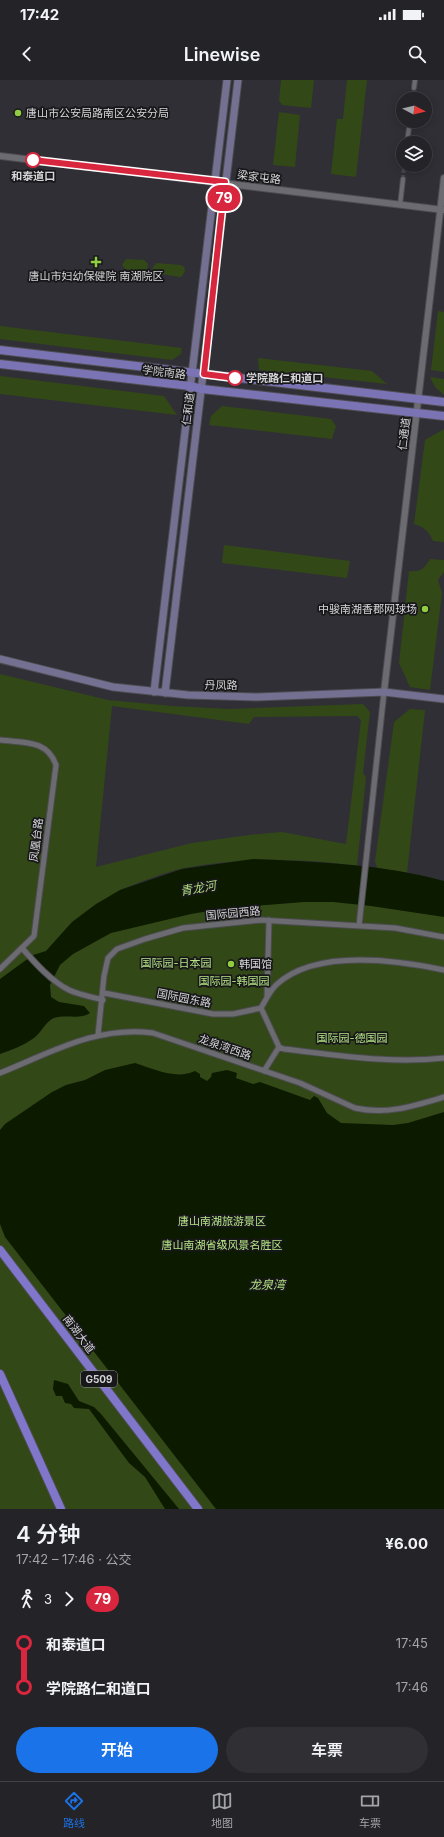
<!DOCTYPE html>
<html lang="zh">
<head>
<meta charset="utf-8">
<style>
	:root { --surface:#242328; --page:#302f34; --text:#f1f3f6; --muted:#a3a4a8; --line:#414045; --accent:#1a73e8 }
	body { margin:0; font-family:Inter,"Noto Sans SC",sans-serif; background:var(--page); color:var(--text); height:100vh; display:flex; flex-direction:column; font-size:15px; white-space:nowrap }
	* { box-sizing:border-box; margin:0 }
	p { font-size:13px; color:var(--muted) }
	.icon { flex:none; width:22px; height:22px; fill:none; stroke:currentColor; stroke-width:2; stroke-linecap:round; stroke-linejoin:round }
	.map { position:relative; height:1429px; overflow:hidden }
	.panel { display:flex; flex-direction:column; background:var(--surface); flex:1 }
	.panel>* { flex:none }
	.badge { padding:0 8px; border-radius:13px; font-size:14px; line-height:26px }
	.needle { width:26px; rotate:97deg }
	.tools { position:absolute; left:396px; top:12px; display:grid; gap:8px }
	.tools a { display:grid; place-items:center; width:36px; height:36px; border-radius:50%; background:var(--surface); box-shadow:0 2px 10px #0003,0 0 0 1px var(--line); font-size:20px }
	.map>.badge { position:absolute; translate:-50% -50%; box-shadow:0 0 0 2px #fff }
	.legs { display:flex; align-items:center; gap:6px; height:44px; padding:0 16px; font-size:13px }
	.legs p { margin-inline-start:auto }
	.overview { display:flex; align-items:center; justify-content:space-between; height:68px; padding:0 16px }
	h1 { font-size:22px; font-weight:600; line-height:30px }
	.primary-button { display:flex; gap:8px; margin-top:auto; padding:8px 16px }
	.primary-button a { flex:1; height:46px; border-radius:24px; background:var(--accent); color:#fff; font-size:16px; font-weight:600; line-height:46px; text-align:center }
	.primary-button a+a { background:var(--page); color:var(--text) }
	ul { padding:0 16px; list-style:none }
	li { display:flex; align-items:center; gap:14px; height:44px; font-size:15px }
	li i { display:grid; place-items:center; width:6px; height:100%; margin:0 5px; background:currentColor }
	li i::after { content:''; width:10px; height:10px; margin:-5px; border:3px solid; border-radius:50%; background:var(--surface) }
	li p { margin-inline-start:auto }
	li:first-child i { background:linear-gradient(#0000 50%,currentColor 0) }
	li:last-child i { background:linear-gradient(currentColor 50%,#0000 0) }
	.status { display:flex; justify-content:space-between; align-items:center; height:28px; padding:0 20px; background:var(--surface); direction:ltr }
	.status svg { height:11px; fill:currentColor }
	header { display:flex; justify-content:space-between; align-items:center; height:52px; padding:0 16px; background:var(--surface); font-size:18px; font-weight:600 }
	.dock { display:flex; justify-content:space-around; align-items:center; height:56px; border-top:1px solid var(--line); background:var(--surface); font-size:11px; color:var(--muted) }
	.dock a { display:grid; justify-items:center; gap:2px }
	.dock .current { color:var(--accent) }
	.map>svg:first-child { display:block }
	.green { fill:#324917; fill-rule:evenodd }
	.water { fill:#0c1a00 }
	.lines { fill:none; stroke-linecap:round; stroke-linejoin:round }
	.pedestrian-tunnel { stroke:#49484d; stroke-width:4; stroke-dasharray:4 2; stroke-linecap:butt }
	.pedestrian-casing { stroke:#4d4c51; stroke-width:6 }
	.minor-casing { stroke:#4d4c51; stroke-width:7 }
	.tertiary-casing { stroke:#4d4c51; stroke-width:8 }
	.secondary-casing { stroke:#4d4c51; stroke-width:9 }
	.primary-casing { stroke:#4d4c51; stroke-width:10 }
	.trunk-casing { stroke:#4d4c51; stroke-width:10 }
	.pedestrian { stroke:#6b6b71; stroke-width:4 }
	.minor { stroke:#6b6b71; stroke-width:5 }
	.tertiary { stroke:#6b6b71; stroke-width:6 }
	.secondary { stroke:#737092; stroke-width:7 }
	.primary { stroke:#7b74b4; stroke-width:8 }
	.trunk { stroke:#8077ca; stroke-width:8 }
	.line-1-casing { stroke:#fff; stroke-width:9 }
	.line-1 { stroke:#d7263d; stroke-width:6 }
	.poi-dot { fill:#90cd41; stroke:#18181a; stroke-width:1.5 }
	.stop-1-dot { fill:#fff; stroke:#d7263d; stroke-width:2 }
	.labels { text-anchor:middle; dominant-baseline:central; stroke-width:3.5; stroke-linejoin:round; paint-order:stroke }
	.shield { fill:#18181a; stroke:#9c9c9f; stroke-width:1 }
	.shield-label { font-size:10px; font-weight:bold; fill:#d4d4d8 }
	.poi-label { font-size:11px; fill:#d4d4d8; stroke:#18181a; text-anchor:start }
	.stop-label { font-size:11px; font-weight:bold; fill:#d4d4d8; stroke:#18181a }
	.street-label { font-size:11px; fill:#d4d4d8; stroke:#18181a }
	.park-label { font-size:11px; fill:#b5e485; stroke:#18181a }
	.water-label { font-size:12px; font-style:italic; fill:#afdd7f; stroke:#18181a }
</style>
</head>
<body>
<div class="status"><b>17:42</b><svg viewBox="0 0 49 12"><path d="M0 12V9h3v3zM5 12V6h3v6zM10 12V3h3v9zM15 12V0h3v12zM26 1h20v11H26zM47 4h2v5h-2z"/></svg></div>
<header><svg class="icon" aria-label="back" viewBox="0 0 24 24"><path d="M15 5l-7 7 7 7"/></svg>Linewise<svg class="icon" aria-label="search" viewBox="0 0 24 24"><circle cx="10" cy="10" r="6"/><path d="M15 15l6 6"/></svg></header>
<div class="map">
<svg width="444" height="1429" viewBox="0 0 444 1429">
	<rect width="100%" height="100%" fill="#302f35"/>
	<!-- green -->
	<path class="green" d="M281,0H314L311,28L282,25L279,20Z
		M347,0H367L356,97L331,94L337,39H343Z
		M279,32L300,35L295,87L273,85Z
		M126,179L144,180L148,184L147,189L143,192L125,189L122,185Z
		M156,183L181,185L184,187L185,191L182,196L180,197L155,193L152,189Z
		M438,231L444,232V292L431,290Z
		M0,246L182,268L181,274L172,280L0,259Z
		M258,278L372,291L387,304L259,290Z
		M0,296L164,316L177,335L0,314Z
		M430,297L444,299V315L435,307Z
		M222,326L331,339L336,346L332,359L209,345L211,336Z
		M444,349V462L433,461C429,451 424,447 414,444L425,360Z
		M224,465L350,481L347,498L222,483Z
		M430,479L444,480V492L438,500L442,513L430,610L410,607L399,583L409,491C420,492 425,489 430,479Z
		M0,594L108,620L172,626L229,629L363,624L370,632L363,693L366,697L357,786C299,778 241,777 184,788C162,793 140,802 120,810L444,812V1429H0ZM112,626L249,644L254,637L357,636L361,640L346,764L282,752L249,755L192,763L96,787Z
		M410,629L425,630L407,793L378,790L375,781L394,642Z"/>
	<!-- water -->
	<path class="water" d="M253,779C317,782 382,784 444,801V837L371,826L333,822H304L227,828L191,834L111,853L73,874L60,885L50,905L51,917L59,922L84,926L90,933C80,940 66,934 54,938C46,941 41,953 34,958C24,965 12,970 0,974V899L33,875L46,871L72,842L96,824L120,810L182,789Z
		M135,983C154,989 176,1000 195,991L200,994V997L207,1001L211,997L212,993L227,990L237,993L236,998L253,1004L260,1002L310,1020L314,1016L318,1018L327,1033L341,1043L393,1045L408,1043L444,1032V1429H216L5,1157L0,1144V1050L5,1044L52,1012L66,1005L85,1000L105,990Z
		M54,1300L68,1304L79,1321L94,1327L101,1334L179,1429H165L145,1397L129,1383L89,1329L74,1328L71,1324L65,1323L62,1316H56L53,1309Z"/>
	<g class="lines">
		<!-- pedestrian-tunnel -->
		<path class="pedestrian-tunnel" d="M413,16L414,8
			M409,48L410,41
			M403,99L404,85"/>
		<defs>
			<path id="pedestrian" d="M414,8L415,0
				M412,19L413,16
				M407,63L409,48
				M400,125L403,99"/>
			<path id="minor" d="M0,660C23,663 47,659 56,685L34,856L0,889
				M359,846L384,612
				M22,868C35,883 51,901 69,910C80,915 92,917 103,920
				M104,913L213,934H233L261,928C265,921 270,911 276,905C316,868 396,880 444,890
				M267,917L269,840
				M261,928L279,967L284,969C337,975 390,984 444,978
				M98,955L104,896L108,878L117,869L145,859L183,848L260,840L395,848L444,857
				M264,991L279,967
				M0,993C50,973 98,945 153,953L300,1003L355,1028C387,1035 414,1026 444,1017"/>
			<path id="tertiary" d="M0,76L444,130
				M384,612L444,98"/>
			<path id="secondary" d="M0,579L113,607L188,615L257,617L384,612L444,619
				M154,612L227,0
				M165,613L238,0"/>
			<path id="primary" d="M0,270L444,322
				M0,284L190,306L202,309L444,336"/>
			<path id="trunk" d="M0,1170L198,1429
				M0,1294L61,1429"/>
		</defs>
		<!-- pedestrian casing -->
		<use href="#pedestrian" class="pedestrian-casing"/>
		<!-- minor casing -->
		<use href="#minor" class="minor-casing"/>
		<!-- tertiary casing -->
		<use href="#tertiary" class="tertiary-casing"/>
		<!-- secondary casing -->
		<use href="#secondary" class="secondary-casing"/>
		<!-- primary casing -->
		<use href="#primary" class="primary-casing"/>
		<!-- trunk casing -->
		<use href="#trunk" class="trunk-casing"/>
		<!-- pedestrian -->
		<use href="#pedestrian" class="pedestrian"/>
		<!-- minor -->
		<use href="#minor" class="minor"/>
		<!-- tertiary -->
		<use href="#tertiary" class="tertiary"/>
		<!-- secondary -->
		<use href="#secondary" class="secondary"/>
		<!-- primary -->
		<use href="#primary" class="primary"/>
		<!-- trunk -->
		<use href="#trunk" class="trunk"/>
	</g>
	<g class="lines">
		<defs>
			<path id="line-1" d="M33,80L225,102L204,294L235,298"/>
		</defs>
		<!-- line-1 casing -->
		<use href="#line-1" class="line-1-casing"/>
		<!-- line-1 -->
		<use href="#line-1" class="line-1"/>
	</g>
	<!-- markers -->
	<g class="poi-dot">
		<circle cx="18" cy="33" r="4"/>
		<path d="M94 176h4v4h4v4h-4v4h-4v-4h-4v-4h4z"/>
		<circle cx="425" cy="529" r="4"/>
		<circle cx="231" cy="884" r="4"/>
	</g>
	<g class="stop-1-dot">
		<circle cx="33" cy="80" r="7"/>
		<circle cx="235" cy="298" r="7"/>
	</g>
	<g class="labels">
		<!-- shield labels -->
		<rect class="shield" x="81" y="1291" width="36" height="16" rx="3"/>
		<g class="shield-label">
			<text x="99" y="1299">G509</text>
		</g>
		<!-- poi labels -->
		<g class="poi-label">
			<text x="26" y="33">唐山市公安局路南区公安分局</text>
			<text x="96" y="196" text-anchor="middle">唐山市妇幼保健院 南湖院区</text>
			<text x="417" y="529" text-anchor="end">中骏南湖香郡网球场</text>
			<text x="239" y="884">韩国馆</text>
		</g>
		<!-- stop labels -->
		<g class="stop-label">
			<text x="33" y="96">和泰道口</text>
			<text x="246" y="298" text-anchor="start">学院路仁和道口</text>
		</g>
		<!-- street labels -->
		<g class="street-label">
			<text transform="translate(259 97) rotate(7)">梁家屯路</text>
			<text transform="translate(164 292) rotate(7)">学院南路</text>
			<text transform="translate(188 329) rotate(-83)">仁和道</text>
			<text transform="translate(404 354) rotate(-83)">仁通道</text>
			<text transform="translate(221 605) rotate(1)">丹凤路</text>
			<text transform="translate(36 760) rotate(-83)">凤凰台路</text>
			<text transform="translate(233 833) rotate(-5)">国际园西路</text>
			<text transform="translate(184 918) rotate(11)">国际园东路</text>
			<text transform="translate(225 967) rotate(19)">龙泉湾西路</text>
			<text transform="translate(79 1254) rotate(53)">南湖大道</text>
		</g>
		<!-- park labels -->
		<g class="park-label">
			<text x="176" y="883">国际园-日本园</text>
			<text x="234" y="901">国际园-韩国园</text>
			<text x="352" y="958">国际园-德国园</text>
			<text x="222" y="1141">唐山南湖旅游景区</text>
			<text x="222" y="1165">唐山南湖省级风景名胜区</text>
		</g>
		<!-- water labels -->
		<g class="water-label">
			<text transform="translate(198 808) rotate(-10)">青龙河</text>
			<text x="267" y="1204">龙泉湾</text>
		</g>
	</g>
</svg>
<div class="tools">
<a><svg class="needle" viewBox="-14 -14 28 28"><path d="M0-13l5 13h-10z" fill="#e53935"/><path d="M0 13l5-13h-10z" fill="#a3a4a8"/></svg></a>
<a><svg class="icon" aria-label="layers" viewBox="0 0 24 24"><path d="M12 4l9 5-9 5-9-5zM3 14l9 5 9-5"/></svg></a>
</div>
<b class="badge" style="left:224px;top:118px;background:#d7263d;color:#fff">79</b>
</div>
<section class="panel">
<div class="overview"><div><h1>4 分钟</h1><p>17:42 – 17:46 · 公交</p></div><b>¥6.00</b></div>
<div class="legs"><svg class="icon" aria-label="walk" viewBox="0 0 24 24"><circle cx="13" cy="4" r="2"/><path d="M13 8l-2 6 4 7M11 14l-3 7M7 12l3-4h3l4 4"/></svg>3<svg class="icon" aria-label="forward" viewBox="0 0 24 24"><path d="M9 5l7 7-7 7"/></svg><b class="badge" style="background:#d7263d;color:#fff">79</b></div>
<ul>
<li><i style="color:#d7263d"></i><b>和泰道口</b><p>17:45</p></li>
<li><i style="color:#d7263d"></i><b>学院路仁和道口</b><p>17:46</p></li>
</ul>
<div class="primary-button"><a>开始</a><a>车票</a></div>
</section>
<nav class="dock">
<a class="current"><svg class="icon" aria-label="directions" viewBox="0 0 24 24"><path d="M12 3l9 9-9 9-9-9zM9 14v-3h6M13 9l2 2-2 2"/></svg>路线</a>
<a><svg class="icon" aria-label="map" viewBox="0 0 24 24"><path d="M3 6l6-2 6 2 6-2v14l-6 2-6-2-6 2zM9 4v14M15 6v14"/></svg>地图</a>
<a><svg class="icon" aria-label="tickets" viewBox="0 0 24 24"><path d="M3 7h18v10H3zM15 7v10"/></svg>车票</a>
</nav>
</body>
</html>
